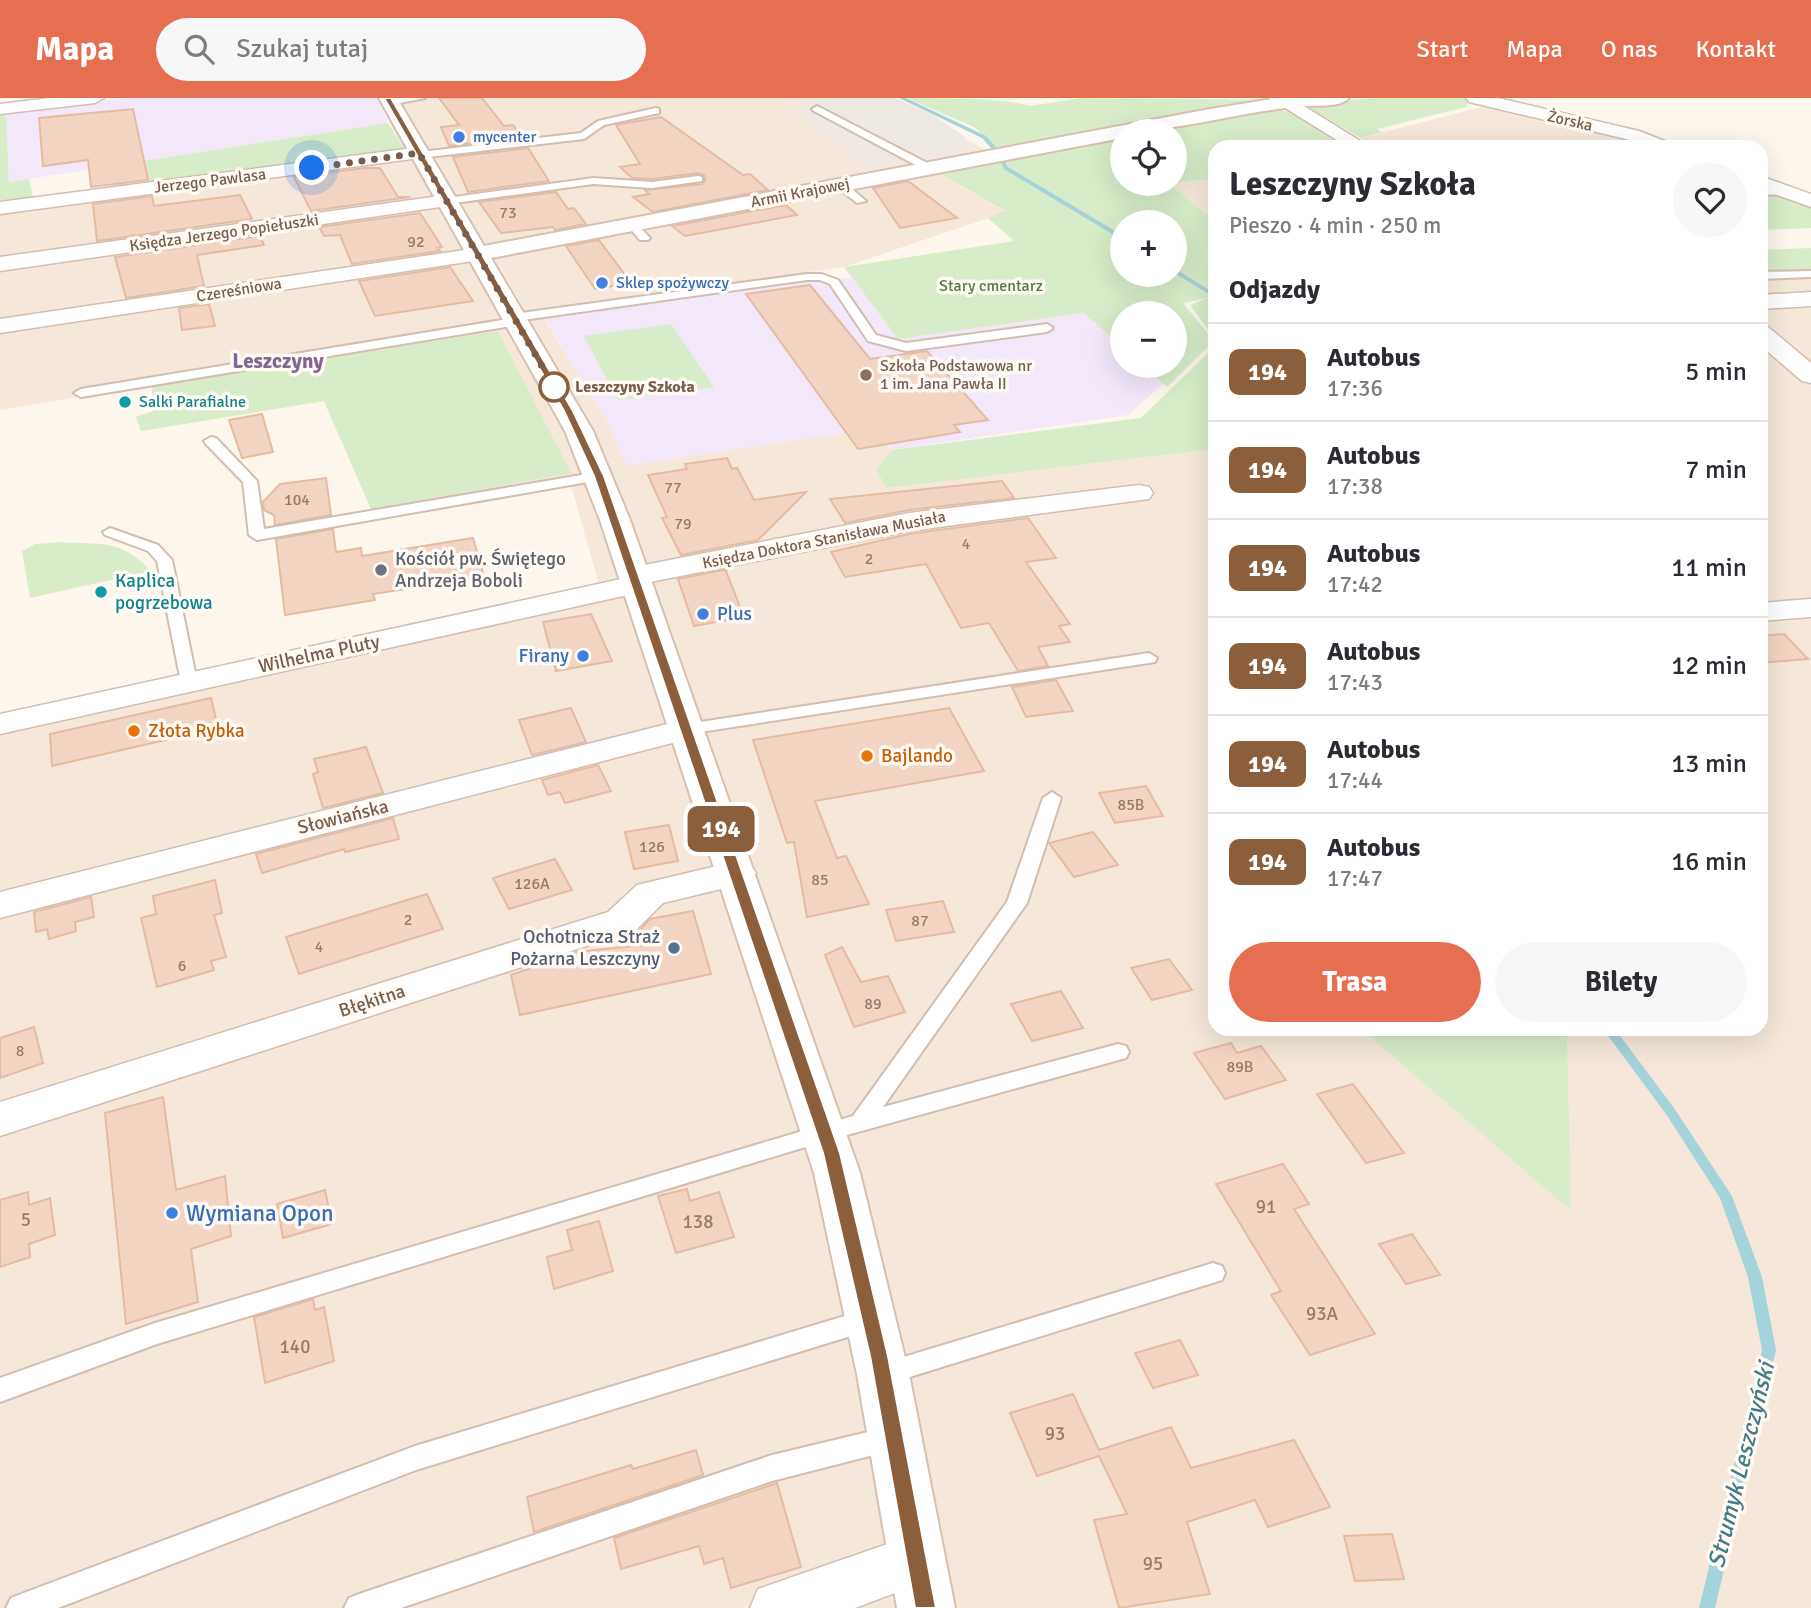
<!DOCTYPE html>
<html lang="pl">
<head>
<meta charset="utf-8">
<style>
	:root { --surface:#fff; --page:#f7f7f7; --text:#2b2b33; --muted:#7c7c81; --line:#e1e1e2; --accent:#e76f51 }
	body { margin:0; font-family:Signika,sans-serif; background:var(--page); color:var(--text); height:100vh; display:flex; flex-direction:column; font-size:26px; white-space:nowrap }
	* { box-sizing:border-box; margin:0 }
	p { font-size:23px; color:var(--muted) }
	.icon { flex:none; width:38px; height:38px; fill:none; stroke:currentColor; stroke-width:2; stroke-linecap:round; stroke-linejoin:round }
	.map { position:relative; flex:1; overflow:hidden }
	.sheet { position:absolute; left:1208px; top:42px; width:560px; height:896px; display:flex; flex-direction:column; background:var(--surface); border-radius:21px; box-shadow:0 7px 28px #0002 }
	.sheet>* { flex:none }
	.badge { padding:0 14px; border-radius:10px; font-size:24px; line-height:46px }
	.controls { position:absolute; left:1110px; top:21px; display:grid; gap:14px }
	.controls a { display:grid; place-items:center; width:77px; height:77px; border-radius:50%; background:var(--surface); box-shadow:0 7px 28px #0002; font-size:35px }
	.you { position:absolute; width:35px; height:35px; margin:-18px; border:5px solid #fff; border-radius:50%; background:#1a73e8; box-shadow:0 0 0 10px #1a73e833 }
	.map>.badge { position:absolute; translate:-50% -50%; box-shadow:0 0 0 4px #fff }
	h2 { padding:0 21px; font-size:26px; line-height:63px }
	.round { display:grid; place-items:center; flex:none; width:74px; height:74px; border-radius:37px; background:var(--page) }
	.summary { display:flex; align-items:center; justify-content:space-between; height:119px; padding:0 21px }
	h1 { font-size:33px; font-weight:700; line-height:52px }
	.cta { display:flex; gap:14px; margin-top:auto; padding:14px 21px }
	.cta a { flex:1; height:80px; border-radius:42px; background:var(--accent); color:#fff; font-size:28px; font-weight:700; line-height:80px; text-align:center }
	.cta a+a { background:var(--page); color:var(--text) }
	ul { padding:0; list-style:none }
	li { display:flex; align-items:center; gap:21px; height:98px; padding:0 21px; border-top:2px solid var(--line) }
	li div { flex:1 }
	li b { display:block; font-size:26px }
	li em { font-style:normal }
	li .badge { min-width:77px; font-weight:700; text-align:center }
	header { display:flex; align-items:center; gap:42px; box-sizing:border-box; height:98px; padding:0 35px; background:var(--accent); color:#fff }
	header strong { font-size:33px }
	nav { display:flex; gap:38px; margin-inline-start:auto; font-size:24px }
	.search { width:490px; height:63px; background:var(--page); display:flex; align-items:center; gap:18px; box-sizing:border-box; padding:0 24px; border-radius:38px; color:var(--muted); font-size:26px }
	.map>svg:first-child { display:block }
	.residential { fill:#f5e8da }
	.industrial { fill:#efe9e4 }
	.education { fill:#f3e8fa }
	.green { fill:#d8ecc9; fill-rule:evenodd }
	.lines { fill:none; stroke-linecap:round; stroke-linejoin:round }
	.stream { fill:#a5d3da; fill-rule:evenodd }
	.building { fill:#f3d5c3; stroke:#e6bba3; stroke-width:2 }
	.lane-casing { stroke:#d1beb0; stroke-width:4 }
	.street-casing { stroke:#d1beb0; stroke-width:3 }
	.secondary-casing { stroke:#d6c0b0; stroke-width:4 }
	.lane { fill:#fff; fill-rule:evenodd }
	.street { fill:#fff; fill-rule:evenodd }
	.secondary { fill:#fff; fill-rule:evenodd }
	.line { fill:#8b5e3c; stroke:#fff; stroke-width:2 }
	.walk { stroke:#7a5c4d; stroke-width:7; stroke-dasharray:0 12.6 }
	.shop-dot { fill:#3f7fe0; stroke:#fffaf3; stroke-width:2.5 }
	.education-dot { fill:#8d6e63; stroke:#fffaf3; stroke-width:2.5 }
	.stop-dot { fill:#fff; stroke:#8b5e3c; stroke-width:3.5 }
	.culture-dot { fill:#0f9aa8; stroke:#fffaf3; stroke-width:2.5 }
	.worship-dot { fill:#6b7280; stroke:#fffaf3; stroke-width:2.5 }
	.food-dot { fill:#e8710a; stroke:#fffaf3; stroke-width:2.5 }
	.service-dot { fill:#5c6f8a; stroke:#fffaf3; stroke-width:2.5 }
	.labels { text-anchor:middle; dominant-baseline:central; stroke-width:7; stroke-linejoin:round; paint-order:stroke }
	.far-street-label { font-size:16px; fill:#7a5c4d; stroke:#fffaf3 }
	.far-shop-label { font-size:16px; fill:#366cbe; stroke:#fffaf3; text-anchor:start }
	.number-label { font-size:16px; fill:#987a6a }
	.far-park-label { font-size:16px; fill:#537a41; stroke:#fffaf3 }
	.far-education-label { font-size:16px; fill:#785e54; stroke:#fffaf3; text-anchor:start }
	.far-stop-label { font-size:16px; font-weight:bold; fill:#7a5c4d; stroke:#fffaf3; text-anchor:start }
	.far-culture-label { font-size:16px; fill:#0d838f; stroke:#fffaf3; text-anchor:start }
	.worship-label { font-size:19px; fill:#5b616d; stroke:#fffaf3; text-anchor:start }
	.culture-label { font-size:19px; fill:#0d838f; stroke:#fffaf3; text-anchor:start }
	.shop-label { font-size:19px; fill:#366cbe; stroke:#fffaf3; text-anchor:start }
	.street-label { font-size:19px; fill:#7a5c4d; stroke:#fffaf3 }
	.food-label { font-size:19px; fill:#c56008; stroke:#fffaf3; text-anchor:start }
	.service-label { font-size:19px; fill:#4e5e75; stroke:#fffaf3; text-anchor:end }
	.near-number-label { font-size:19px; fill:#987a6a }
	.far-district-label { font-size:21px; font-weight:bold; fill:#846695; stroke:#fffaf3 }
	.near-shop-label { font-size:23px; fill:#366cbe; stroke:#fffaf3; text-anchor:start }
	.near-water-label { font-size:24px; font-style:italic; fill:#437c86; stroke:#fffaf3 }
</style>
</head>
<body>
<header>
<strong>Mapa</strong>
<div class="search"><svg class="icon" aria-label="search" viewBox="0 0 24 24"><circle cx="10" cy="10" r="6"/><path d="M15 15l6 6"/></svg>Szukaj tutaj</div>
<nav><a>Start</a><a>Mapa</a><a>O nas</a><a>Kontakt</a></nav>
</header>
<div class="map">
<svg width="1811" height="1510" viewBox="0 0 1811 1510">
	<rect width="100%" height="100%" fill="#fdf6ec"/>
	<!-- residential -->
	<path class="residential" d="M377,0H891L1002,61L940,76L1006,114L844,169L539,213L607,322L627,367L877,330L873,334L892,352L876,372L887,390L1214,351V931H1361L1570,1112L1567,931H1760L1761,179L1811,177V1510H0V620L599,487L571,387L371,411L324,303L141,333L136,319L153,313L152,287L0,312V108L31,104L33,99L404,53Z
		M1481,9L1540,18L1656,49H1378L1361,40Z
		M1214,81V116H1205L1170,86Z"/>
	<!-- industrial -->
	<path class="industrial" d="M834,0H895L933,17L964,38L973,52L932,61L904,63L877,72L841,54L853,50L812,29L791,8Z"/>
	<!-- education -->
	<path class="education" d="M127,0H377L388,25L9,84L6,13Z
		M852,180L898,241L1084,215L1122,249V268H1143L1163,286L1128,317L892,352L877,330L627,368L607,322L544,220L808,181Z"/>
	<!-- green -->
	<path class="green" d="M907,0C936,0 1006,0 1030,8L1080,0L1262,2L999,51L974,29Z
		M1379,0H1464L1468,4L1466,9L1377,31L1382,34L1361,40L1310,11L1313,5Z
		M1272,10L1297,16L1338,42L1288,49H1214V81L1174,85V33H1139L1233,14Z
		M6,16L9,84L29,81L33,99L31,104L0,107V17Z
		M388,25L405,53L117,89L104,84L98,70Z
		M1122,37V86H1170L1205,116H1214V240L1190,207L1208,200L1183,205L1214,243L1167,289L1143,268H1174V215H1122V249L1084,215L898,241L844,169L1014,143L988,120L1005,113L939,75ZM1122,124H1174V177H1122Z
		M1760,98H1782L1811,108V130L1761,132Z
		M1811,150V172L1761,174L1760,152Z
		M671,226L714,289L618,302L584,238Z
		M498,233L571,375L371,411L324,303L141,333L136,319L153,313L152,287Z
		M1214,249V351L887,390L876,372L892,352L1141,320Z
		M60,444C101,447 120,440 151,473L30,500L22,453L35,446Z
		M1361,931H1567L1571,1113Z"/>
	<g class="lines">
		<!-- stream -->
		<path class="stream" d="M899,0H906L986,38L997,50L992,51L982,40Z
			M1000,62H1004L1008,69L1122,137V142L1004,71Z
			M1174,170L1214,195V199L1174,175Z
			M1603,931H1615L1674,1010L1732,1098L1762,1179L1776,1252L1715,1510H1699L1762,1252L1748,1179L1720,1100L1666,1016Z"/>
	</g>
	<!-- building -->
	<path class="building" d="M439,0H482L504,28L513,27L521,39L449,48L441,29L459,27Z
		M133,11L148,82L91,89L88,62L43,68L39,20Z
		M661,19L743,77L750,76L768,92L653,114L633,99L649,96L645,92L702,86L705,83L704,77L698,75L652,81L632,80L620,69L640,66L616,27Z
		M528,50L549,83L468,94L453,59Z
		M365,70H380L398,99H410L311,113L294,79Z
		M908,83L957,120L900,130L873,90Z
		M556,94L568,111L574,110L586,126L555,132L553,129L501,135L479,104Z
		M240,97L252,121L97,143L93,106L152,98L154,108Z
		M786,107L797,117L685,138L672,128Z
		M420,115L442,149L437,150L440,153L352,166L340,137L324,138L319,129Z
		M260,138L264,147L197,157L204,188L126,200L115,159Z
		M599,142L631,185L595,191L566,148Z
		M450,169L473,203L375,218L359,183Z
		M810,187L870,261L927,253L988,322L954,327L960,334L858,351L746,196Z
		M209,206L215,228L182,232L179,210Z
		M262,316L273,354L242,360L229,322Z
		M727,360L732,371L737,370L754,402L806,394L758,442L681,457L662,420L667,419L648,377L687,371L685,366Z
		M326,380L331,417L275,427L274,417L264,412L263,404L280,386Z
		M1002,383L1014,400L909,412L845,425L830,401Z
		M1028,420L1056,460L1026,464L1070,526L1059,528L1070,544L1038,549L1048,568L1018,573L989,525L961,530L926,466L845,479L831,454L909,436Z
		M333,431L336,454L361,450L362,458L473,440L484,479L373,496L375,502L285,517L276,441Z
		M728,471L726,473L744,519L694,528L678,481Z
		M591,516L612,563L556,573L543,524Z
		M1784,536L1808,561L1760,565V538Z
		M1056,582L1073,613L1026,619L1012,589Z
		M211,600L218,630L52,668L50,636Z
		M571,610L586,644L532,657L519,622Z
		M949,610L984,673L815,703L837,760L846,758L869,806L807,819L794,744L787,745L753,642Z
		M366,649L383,695L323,710L313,676L318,674L314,661Z
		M598,667L611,693L565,705L560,694L548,697L542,682Z
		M1146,688L1163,718L1115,725L1099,695Z
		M393,720L399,741L345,754L344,751L262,775L256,756Z
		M669,727L678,763L634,771L625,734Z
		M1093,734L1118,767L1074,779L1049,745Z
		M555,761L572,792L509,811L493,780Z
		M215,782L222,815L214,817L226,859L211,863L214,872L157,889L141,820L156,816L153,798Z
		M427,796L443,831L299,876L286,839Z
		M91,799L94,819L75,824L76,833L49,841L47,831L36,834L34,814Z
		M943,803L954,834L896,843L886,812Z
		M693,813L711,876L520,917L511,877L576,854L644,847L640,832L650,821Z
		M842,849L861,884L888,878L905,914L854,929L825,857Z
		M1169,861L1192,892L1152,902L1131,870Z
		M1061,893L1083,930L1032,943L1011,906Z
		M34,929L43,965L0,980V940Z
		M1231,945L1237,955L1261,948L1286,982L1225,1001L1194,955Z
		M1353,986L1404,1055L1366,1065L1317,996Z
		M163,999L176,1092L225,1078L231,1138L191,1151L198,1204L126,1226L105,1015Z
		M1283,1066L1309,1106L1294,1111L1375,1236L1310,1257L1271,1197L1281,1193L1216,1086Z
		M687,1091L690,1103L719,1094L734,1139L676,1155L658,1098Z
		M325,1092L332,1126L283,1140L277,1106Z
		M28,1094L29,1107L50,1100L55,1137L29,1146L30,1159L0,1169V1102Z
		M599,1123L613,1173L554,1191L547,1159L572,1152L567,1132Z
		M1412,1136L1440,1177L1406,1186L1379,1146Z
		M313,1201L315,1212L324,1209L334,1263L265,1285L254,1219Z
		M1180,1242L1198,1277L1153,1290L1135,1255Z
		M1073,1296L1099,1352L1171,1329L1191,1370L1294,1342L1330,1409L1268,1429L1255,1402L1187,1424L1210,1496L1119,1510L1094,1422L1127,1416L1099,1358L1037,1378L1010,1315Z
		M696,1352L703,1377L534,1434L527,1399L631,1367L633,1371Z
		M777,1385L801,1469L731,1490L723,1460L704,1466L699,1448L621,1471L614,1440Z
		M1392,1436L1404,1481L1355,1483L1344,1438Z"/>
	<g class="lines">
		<defs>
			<path id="lane" d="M399,0H425L390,7L385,4Z
				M817,8L933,68L934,70L925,72L814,13L812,11Z
				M656,10L659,11V15L604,27L584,41L420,60L415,57L420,54L581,35L598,23Z
				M698,78L702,79V83L652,90L593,86L447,106L442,103L447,100L593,80L652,84Z
				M837,85H845L866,103L857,105L837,89Z
				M1760,91L1786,90L1791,93L1786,96L1760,97Z
				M628,125H636L650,140L648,142H640L627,127Z
				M1811,173V179L1760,181V174Z
				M807,176H822L838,182L876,237L906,245L1047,226L1053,230L1047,234L906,253L868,243L830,186L820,182H807L523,222L517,227L81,299L74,295L81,291L508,221L514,216Z
				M211,339L216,340L257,383L264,431L599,374L606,378L599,382L257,442L249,437L243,384L206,346L204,343Z
				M110,430L158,447L172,462L197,584L195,588H183L181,584L157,463L148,453L105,437L103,434Z
				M1149,555L1157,560L1155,564L687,636L678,631L687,626Z
				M1052,694L1061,700L1027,805L883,1009L1118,946L1126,948L1129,954L1126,960L825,1043L157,1246L0,1304V1280L155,1225L853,1018L1007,804L1043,700Z
				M1213,1165L1222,1168L1225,1175L1222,1182L884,1287L875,1284L871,1276L875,1268L884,1265Z
				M871,1210L880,1213L884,1221L880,1229L416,1372L58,1510H6L11,1500L21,1496L415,1348Z
				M893,1328L903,1331L907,1340L903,1349L893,1352L772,1383L401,1510H344L349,1500L359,1496L772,1357Z"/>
			<path id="street" d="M49,0H104L95,5L0,16V6Z
				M1269,0H1291L1370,49H1348Z
				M1466,0H1498L1639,33L1670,45L1672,49H1646L1626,41L1469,4Z
				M420,49L427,51L430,55L427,59L0,116V104Z
				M1760,78L1811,96V109L1760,91Z
				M447,97L454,99L457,103L454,107L0,173V159Z
				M478,150L486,151L489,156L486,161L0,235V221Z
				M1811,194V208L1760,211V197Z
				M1760,227L1768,229L1811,265V285L1802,283L1760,247Z
				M1139,387L1149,389L1153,395L1149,401L909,433L650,484L652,486L648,492L637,495L0,636V616L621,481L619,478L623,472L634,469L909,415Z
				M1811,501V519L1760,523V505Z
				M687,621L699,624L704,631L699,638L0,820V794Z
				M737,763L750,766L756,775L750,784L663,805L636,832L0,1038V1004L608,814L637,787Z
				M916,1436L935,1444L943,1462L935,1480L855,1510H750L758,1491Z"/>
			<path id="secondary" d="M379,0H397L484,148L1210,11L1278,0H1349C1341,10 1316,7 1303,8C1242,13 1183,33 1122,33V40L491,160L593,333L630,422L860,1075L909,1276L955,1510H897L857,1276L814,1075L600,422L565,333Z"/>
		</defs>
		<!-- lane casing -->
		<use href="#lane" class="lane-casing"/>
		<!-- street casing -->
		<use href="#street" class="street-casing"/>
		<!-- secondary casing -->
		<use href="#secondary" class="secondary-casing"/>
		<!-- lane -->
		<use href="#lane" class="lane"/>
		<!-- street -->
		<use href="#street" class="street"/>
		<!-- secondary -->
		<use href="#secondary" class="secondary"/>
	</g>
	<!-- line -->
	<path class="line" d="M384,0H391L573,313L604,378L840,1055L888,1258L936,1510H915L870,1258L823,1055L594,378L564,313Z"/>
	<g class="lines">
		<!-- walk -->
		<path class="walk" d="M312,70L419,55L554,289"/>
	</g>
	<!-- markers -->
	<g class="shop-dot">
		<circle cx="459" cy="39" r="7"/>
		<circle cx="602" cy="185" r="7"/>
		<circle cx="703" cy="516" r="7"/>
		<circle cx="583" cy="558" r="7"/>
		<circle cx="172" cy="1115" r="7"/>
	</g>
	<circle class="education-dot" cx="866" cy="277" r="7"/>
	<circle class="stop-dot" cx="554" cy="289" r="14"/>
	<g class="culture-dot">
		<circle cx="125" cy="304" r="7"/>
		<circle cx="101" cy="494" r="7"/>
	</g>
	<circle class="worship-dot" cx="381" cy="472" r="7"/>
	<g class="food-dot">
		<circle cx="134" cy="633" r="7"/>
		<circle cx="867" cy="658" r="7"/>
	</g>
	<circle class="service-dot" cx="674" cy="850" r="7"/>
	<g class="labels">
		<!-- far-street labels -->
		<g class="far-street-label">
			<text transform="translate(1570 23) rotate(13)">Żorska</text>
			<text transform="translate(210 83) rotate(-7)">Jerzego Pawlasa</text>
			<text transform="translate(800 95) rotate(-11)">Armii Krajowej</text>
			<text transform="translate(224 135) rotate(-8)">Księdza Jerzego Popiełuszki</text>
			<text transform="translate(239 192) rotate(-9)">Czereśniowa</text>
			<text transform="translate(824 442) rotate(-11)">Księdza Doktora Stanisława Musiała</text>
		</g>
		<!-- far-shop labels -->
		<g class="far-shop-label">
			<text x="473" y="39">mycenter</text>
			<text x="616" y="185">Sklep spożywczy</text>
		</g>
		<!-- number labels -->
		<g class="number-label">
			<text x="508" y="115">73</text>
			<text x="416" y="144">92</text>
			<text x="673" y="390">77</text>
			<text x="297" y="402">104</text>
			<text x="683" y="426">79</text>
			<text x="966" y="446">4</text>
			<text x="869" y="461">2</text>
			<text x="1131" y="707">85B</text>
			<text x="652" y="749">126</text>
			<text x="820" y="782">85</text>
			<text x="532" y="786">126A</text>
			<text x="408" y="822">2</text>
			<text x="920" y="823">87</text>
			<text x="319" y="849">4</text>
			<text x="182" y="868">6</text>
			<text x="873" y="906">89</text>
			<text x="20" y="953">8</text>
			<text x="1240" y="969">89B</text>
		</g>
		<!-- far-park labels -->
		<g class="far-park-label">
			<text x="991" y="188">Stary cmentarz</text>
		</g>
		<!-- far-education labels -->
		<g class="far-education-label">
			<text x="880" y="268">Szkoła Podstawowa nr<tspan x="880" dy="18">1 im. Jana Pawła II</tspan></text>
		</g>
		<!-- far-stop labels -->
		<g class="far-stop-label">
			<text x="575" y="289">Leszczyny Szkoła</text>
		</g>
		<!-- far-culture labels -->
		<g class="far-culture-label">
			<text x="139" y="304">Salki Parafialne</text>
		</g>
		<!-- worship labels -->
		<g class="worship-label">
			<text x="395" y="461">Kościół pw. Świętego<tspan x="395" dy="22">Andrzeja Boboli</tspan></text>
		</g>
		<!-- culture labels -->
		<g class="culture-label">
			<text x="115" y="483">Kaplica<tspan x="115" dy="22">pogrzebowa</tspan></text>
		</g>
		<!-- shop labels -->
		<g class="shop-label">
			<text x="717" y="516">Plus</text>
			<text x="569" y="558" text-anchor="end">Firany</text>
		</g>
		<!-- street labels -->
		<g class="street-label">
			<text transform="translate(319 556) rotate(-12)">Wilhelma Pluty</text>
			<text transform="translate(343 719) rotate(-14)">Słowiańska</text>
			<text transform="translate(372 903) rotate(-18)">Błękitna</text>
		</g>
		<!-- food labels -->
		<g class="food-label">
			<text x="148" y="633">Złota Rybka</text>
			<text x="881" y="658">Bajlando</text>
		</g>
		<!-- service labels -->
		<g class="service-label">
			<text x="660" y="839">Ochotnicza Straż<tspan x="660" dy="22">Pożarna Leszczyny</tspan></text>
		</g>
		<!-- near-number labels -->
		<g class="near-number-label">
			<text x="1266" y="1109">91</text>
			<text x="26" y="1122">5</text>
			<text x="698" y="1124">138</text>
			<text x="1322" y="1216">93A</text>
			<text x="295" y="1249">140</text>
			<text x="1055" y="1336">93</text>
			<text x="1153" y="1466">95</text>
		</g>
		<!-- far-district labels -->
		<g class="far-district-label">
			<text x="278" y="263">Leszczyny</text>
		</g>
		<!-- near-shop labels -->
		<g class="near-shop-label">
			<text x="186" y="1115">Wymiana Opon</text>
		</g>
		<!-- near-water labels -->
		<g class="near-water-label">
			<text transform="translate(1741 1367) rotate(-76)">Strumyk Leszczyński</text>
		</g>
	</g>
</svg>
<div class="controls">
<a><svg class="icon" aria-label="locate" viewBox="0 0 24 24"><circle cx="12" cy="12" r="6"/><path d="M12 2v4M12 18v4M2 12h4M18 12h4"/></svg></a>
<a>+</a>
<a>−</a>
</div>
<div class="you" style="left:312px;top:70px"></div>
<b class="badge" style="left:721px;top:731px;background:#8b5e3c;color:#fff">194</b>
<section class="sheet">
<div class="summary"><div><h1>Leszczyny Szkoła</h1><p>Pieszo · 4 min · 250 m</p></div><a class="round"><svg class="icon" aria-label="heart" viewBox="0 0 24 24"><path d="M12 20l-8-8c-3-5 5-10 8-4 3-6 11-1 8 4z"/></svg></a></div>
<h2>Odjazdy</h2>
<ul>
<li><span class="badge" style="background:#8b5e3c;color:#fff">194</span><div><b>Autobus</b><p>17:36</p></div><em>5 min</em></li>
<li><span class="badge" style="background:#8b5e3c;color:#fff">194</span><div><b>Autobus</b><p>17:38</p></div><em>7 min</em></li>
<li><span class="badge" style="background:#8b5e3c;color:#fff">194</span><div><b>Autobus</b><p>17:42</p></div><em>11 min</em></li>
<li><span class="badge" style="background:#8b5e3c;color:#fff">194</span><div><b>Autobus</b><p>17:43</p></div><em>12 min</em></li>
<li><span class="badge" style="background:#8b5e3c;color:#fff">194</span><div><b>Autobus</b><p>17:44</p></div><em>13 min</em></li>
<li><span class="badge" style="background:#8b5e3c;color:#fff">194</span><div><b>Autobus</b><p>17:47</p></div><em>16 min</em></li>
</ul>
<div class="cta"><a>Trasa</a><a>Bilety</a></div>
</section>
</div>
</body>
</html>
